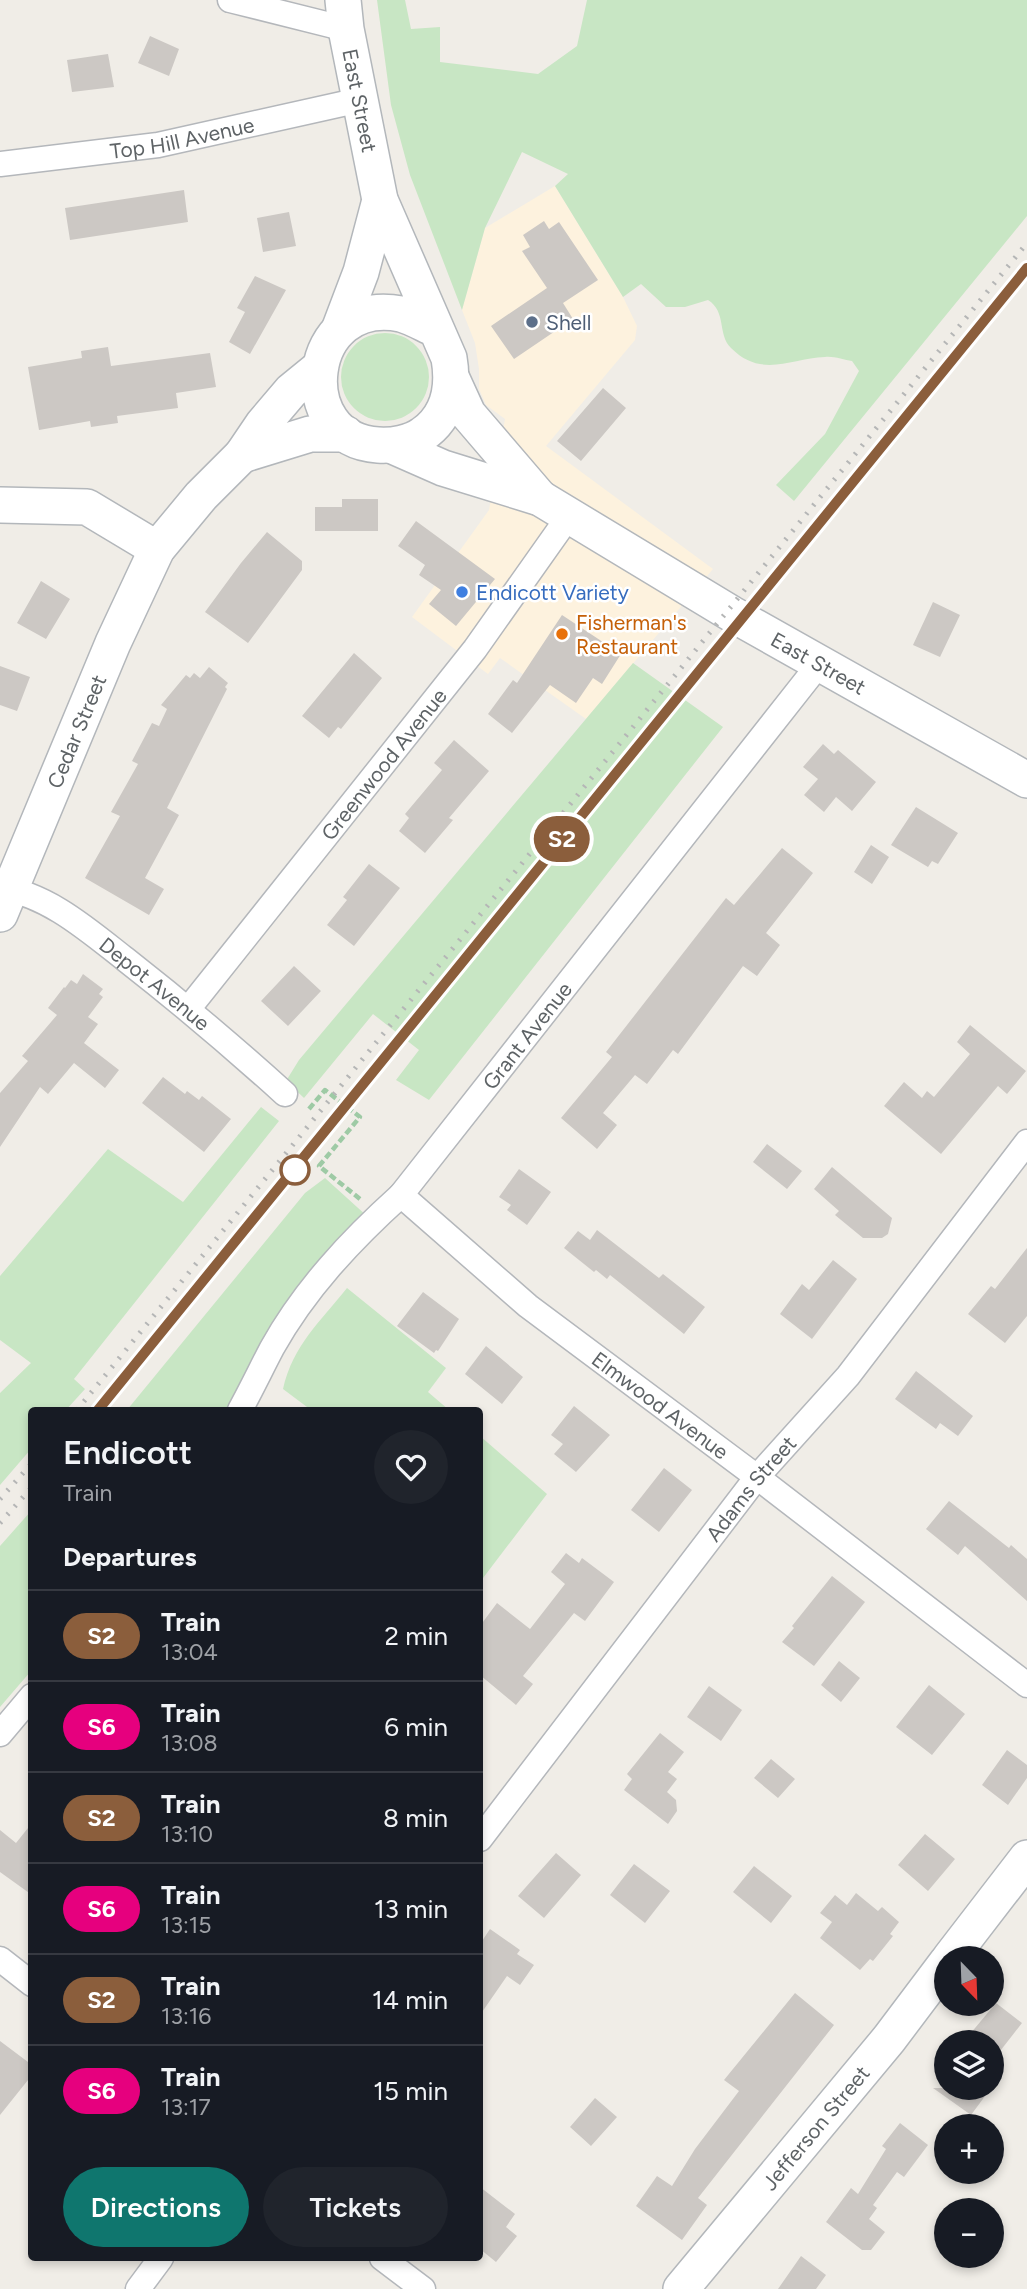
<!DOCTYPE html>
<html lang="en">
<head>
<meta charset="utf-8">
<style>
	:root { --surface:#171b24; --page:#20242c; --text:#f1f3f6; --muted:#9ea1a6; --line:#363941; --accent:#0f766e }
	body { margin:0; font-family:Figtree,sans-serif; background:var(--page); color:var(--text); height:100vh; display:flex; flex-direction:column; font-size:26px; white-space:nowrap }
	* { box-sizing:border-box; margin:0 }
	p { font-size:23px; color:var(--muted) }
	.icon { flex:none; width:38px; height:38px; fill:none; stroke:currentColor; stroke-width:2; stroke-linecap:round; stroke-linejoin:round }
	.map { position:relative; flex:1; overflow:hidden }
	.sheet { position:absolute; left:28px; top:1407px; width:455px; height:854px; display:flex; flex-direction:column; background:var(--surface); border-radius:7px; box-shadow:0 4px 10px #0003 }
	.sheet>* { flex:none }
	.badge { padding:0 14px; border-radius:23px; font-size:24px; line-height:46px }
	.needle { width:46px; rotate:157deg }
	.buttons { position:absolute; left:934px; top:1946px; display:grid; gap:14px }
	.buttons a { display:grid; place-items:center; width:70px; height:70px; border-radius:50%; background:var(--surface); box-shadow:0 4px 10px #0003; font-size:35px }
	.map>.badge { position:absolute; translate:-50% -50%; box-shadow:0 0 0 4px #fff }
	h2 { padding:0 35px; font-size:26px; line-height:63px }
	.round { display:grid; place-items:center; flex:none; width:74px; height:74px; border-radius:37px; background:var(--page) }
	.headline { display:flex; align-items:center; justify-content:space-between; height:119px; padding:0 35px }
	h1 { font-size:33px; font-weight:600; line-height:52px }
	.primary-button { display:flex; gap:14px; margin-top:auto; padding:14px 35px }
	.primary-button a { flex:1; height:80px; border-radius:42px; background:var(--accent); color:#fff; font-size:28px; font-weight:600; line-height:80px; text-align:center }
	.primary-button a+a { background:var(--page); color:var(--text) }
	ul { padding:0; list-style:none }
	li { display:flex; align-items:center; gap:21px; height:91px; padding:0 35px; border-top:2px solid var(--line) }
	li div { flex:1 }
	li b { display:block; font-size:26px }
	li em { font-style:normal }
	li .badge { min-width:77px; font-weight:700; text-align:center }
	.map>svg:first-child { display:block }
	.commercial { fill:#fdf2de }
	.green { fill:#c8e6c4 }
	.building { fill:#ccc8c4 }
	.lines { fill:none; stroke-linecap:round; stroke-linejoin:round }
	.street-casing { stroke:#b4b7bb; stroke-width:27 }
	.secondary-casing { stroke:#b3b7bb; stroke-width:38 }
	.path { stroke:#9ecaa5; stroke-width:4.5; stroke-dasharray:7 3.5; stroke-linecap:butt }
	.street { stroke:#fff; stroke-width:24 }
	.secondary { stroke:#fff; stroke-width:35 }
	.rail { stroke:#b5b6b6; stroke-width:5; stroke-dasharray:2 9; stroke-linecap:butt }
	.line-casing { stroke:#fff; stroke-width:16 }
	.line { stroke:#8b5e3c; stroke-width:10 }
	.service-dot { fill:#5c6f8a; stroke:#fff; stroke-width:2.5 }
	.shop-dot { fill:#3f7fe0; stroke:#fff; stroke-width:2.5 }
	.food-dot { fill:#e8710a; stroke:#fff; stroke-width:2.5 }
	.stop-dot { fill:#fff; stroke:#8b5e3c; stroke-width:3.5 }
	.labels { text-anchor:middle; dominant-baseline:central; stroke-width:5; stroke-linejoin:round; paint-order:stroke }
	.street-label { font-size:21px; fill:#5e6366; stroke:#fff }
	.service-label { font-size:21px; fill:#4e5e75; stroke:#fff; text-anchor:start }
	.shop-label { font-size:21px; fill:#366cbe; stroke:#fff; text-anchor:start }
	.food-label { font-size:21px; fill:#c56008; stroke:#fff; text-anchor:start }
</style>
</head>
<body>
<div class="map">
<svg width="1027" height="2289" viewBox="0 0 1027 2289">
	<rect width="100%" height="100%" fill="#f0ede7"/>
	<!-- commercial -->
	<path class="commercial" d="M555,186L623,297L637,326L635,340L546,446L713,569L586,719L500,658L488,674L412,617L489,510L505,419L486,405L479,389V369L475,343L462,310L485,228Z"/>
	<!-- green -->
	<path class="green" d="M377,0H405L411,29L440,27V62L538,74L577,46L587,0H1027V216L794,501L776,485L825,434L859,371L852,361C844,360 834,356 825,357C791,358 762,379 731,348C717,334 727,312 708,300L685,307H666L641,284L623,297L555,186L568,174L522,152L485,228L462,310L410,175L391,105Z
		M341 377a44 44 0 1 1 88 0a44 44 0 1 1-88 0Z
		M633,663L723,727L429,1100L396,1080L419,1050L373,1014L304,1098L286,1081L299,1060Z
		M261,1107L279,1121L74,1379L85,1389L66,1410H32L31,1449L0,1485V1393L31,1363L0,1340V1276L108,1149L183,1202Z
		M325,1178L368,1217L271,1333L226,1410H127L305,1193Z
		M347,1288L446,1368L428,1392L449,1410H311L283,1389C293,1345 320,1322 347,1288Z
		M480,1436L547,1494L480,1582Z
		M31,1511V1671L0,1707V1546Z"/>
	<!-- building -->
	<path class="building" d="M150,36L179,49L169,76L138,63Z
		M108,54L114,87L72,92L67,60Z
		M184,190L188,222L70,240L65,208Z
		M289,212L296,246L263,252L257,218Z
		M544,221L549,229L559,222L598,280L563,303L573,319L514,359L491,326L547,288L522,251L530,247L523,235Z
		M255,276L286,290L250,354L229,342L245,312L237,308Z
		M108,347L111,366L210,353L216,387L176,393L178,408L117,416L118,423L91,427L90,421L39,430L28,367L82,358L81,351Z
		M603,388L626,408L581,461L557,441Z
		M342,499H378V531H315V507H342Z
		M416,521L495,579L456,626L429,604L441,590L419,575L425,565L398,546Z
		M267,532L302,561V570L248,643L205,612L241,563Z
		M41,581L70,599L46,639L17,623Z
		M933,602L960,615L940,657L913,645Z
		M562,615L621,654L602,684L593,678L576,703L550,685L512,733L488,714L513,680L517,683Z
		M354,653L382,678L341,729L338,727L329,738L302,716Z
		M0,666L30,677L17,711L0,705Z
		M209,667L228,683L225,687L227,689L167,808L179,815L145,878L164,889L149,915L85,878L120,816L111,812L138,764L132,761L152,723L159,726L167,709L161,705L186,675L190,678L194,673L200,678Z
		M454,740L489,771L449,818L453,820L425,853L399,831L409,818L405,814L442,770L434,763Z
		M823,744L834,754L838,750L876,782L852,811L836,797L824,812L804,795L818,779L803,767Z
		M916,807L958,833L938,864L932,861L928,867L891,845Z
		M871,845L889,857L872,884L854,872Z
		M782,848L813,873L766,933L780,945L757,976L743,966L678,1054L673,1050L647,1084L635,1075L603,1113L617,1125L597,1149L561,1118L612,1057L606,1052L726,898L734,905Z
		M369,864L400,888L354,946L327,925L347,900L343,897Z
		M294,966L321,991L288,1026L261,1001Z
		M83,974L103,989L99,994L103,997L88,1017L98,1024L84,1043L119,1070L105,1088L74,1063L48,1094L40,1087L0,1147V1093L28,1061L22,1056L57,1015L48,1008L64,987L65,988L71,980L77,984Z
		M970,1025L1026,1071L1007,1094L998,1086L941,1154L884,1106L904,1082L922,1098L927,1091L934,1097L970,1054L957,1042Z
		M163,1077L185,1094L187,1091L199,1100L202,1096L231,1119L204,1152L142,1103Z
		M767,1144L802,1171L787,1189L753,1162Z
		M832,1167L892,1218L888,1234L882,1238H863L835,1215L839,1211L814,1189Z
		M519,1169L551,1192L527,1225L507,1210L511,1205L499,1197Z
		M597,1230L659,1278L663,1274L705,1307L684,1334L610,1275L607,1279L596,1270L594,1272L564,1248L578,1231L590,1240Z
		M1027,1248V1316L1005,1343L968,1314L991,1286L995,1289Z
		M833,1260L857,1279L812,1339L780,1314L802,1284L809,1290Z
		M423,1292L459,1319L438,1351L436,1350L434,1353L397,1326Z
		M486,1346L523,1377L502,1404L465,1374Z
		M916,1371L973,1416L958,1436L940,1423L936,1429L895,1399Z
		M574,1406L610,1435L576,1472L554,1454L563,1444L551,1435Z
		M664,1468L692,1490L659,1532L631,1510Z
		M949,1501L1009,1548L1011,1545L1027,1559V1601L965,1546L958,1555L926,1529Z
		M566,1553L579,1563L582,1558L614,1582L585,1621L574,1613L523,1676L533,1684L516,1705L480,1675V1626L497,1603L530,1629L565,1584L551,1572Z
		M832,1576L865,1602L814,1666L782,1642L794,1628L792,1626Z
		M839,1661L860,1678L841,1702L821,1685Z
		M929,1685L965,1714L932,1755L896,1727Z
		M709,1686L742,1710L721,1741L687,1717Z
		M660,1733L684,1752L668,1772L677,1779L667,1792L676,1800L677,1811L668,1824L624,1790L632,1779L627,1774Z
		M1007,1750L1027,1765V1778L1008,1805L982,1785Z
		M771,1759L795,1779L778,1798L754,1778Z
		M32,1823V1895L0,1872V1830L16,1843Z
		M925,1834L955,1859L928,1891L898,1865Z
		M556,1853L581,1875L544,1918L518,1896Z
		M634,1864L670,1891L645,1923L610,1895Z
		M754,1866L792,1896L771,1923L733,1892Z
		M856,1893L878,1911L882,1907L899,1922L890,1934L893,1936L873,1961L870,1959L860,1970L820,1938L832,1922L820,1913L835,1895L847,1905Z
		M490,1929L520,1950L517,1954L534,1965L520,1985L507,1976L480,2015V1944Z
		M795,1993L834,2025L698,2198L707,2205L682,2240L636,2206L657,2176L672,2186L695,2149L739,2091L724,2080Z
		M996,2003L1022,2023L997,2055L992,2052V2042H980L970,2034Z
		M0,2041L32,2065V2075L0,2115Z
		M933,2088H991L971,2115Z
		M595,2098L617,2117L591,2146L570,2127Z
		M900,2123L928,2145L904,2177L897,2172L873,2205L877,2208L869,2219L885,2232L871,2250H862L826,2222L851,2188L858,2194L886,2149L882,2146Z
		M480,2187L515,2214L506,2227L517,2236L496,2262L480,2249Z
		M801,2256L826,2275L816,2289H778Z"/>
	<g class="lines">
		<defs>
			<g id="street">
				<path d="M230,0L346,29"/>
				<path id="s1" d="M0,164L158,145L360,100"/>
				<path id="s2" d="M0,888C47,894 88,930 125,959C180,1002 233,1047 285,1094"/>
				<path id="s3" d="M189,1008L475,649L569,516"/>
				<path id="s4" d="M401,1195L528,1306L757,1477L1027,1685"/>
				<path id="s5" d="M240,1410C251,1390 261,1369 272,1348C305,1289 351,1240 401,1195L820,663"/>
				<path d="M0,1734L32,1696"/>
				<path id="s6" d="M480,1839L757,1477L848,1376L1027,1142"/>
				<path d="M0,1959L32,1984"/>
				<path d="M382,2258L423,2289"/>
				<path d="M138,2289L161,2258"/>
			</g>
			<g id="secondary">
				<path id="s7" d="M343,0L346,29L380,200L449,358C454,387 449,416 423,434C411,443 392,446 378,445C290,440 304,295 401,314C412,317 424,324 435,329"/>
				<path d="M339,330L361,272L380,200"/>
				<path d="M452,379L468,414L540,498"/>
				<path id="s8" d="M393,446L443,468L540,498L732,614L1027,780"/>
				<path d="M242,455L310,434H346"/>
				<path d="M0,505L87,507L157,549"/>
				<path id="s9" d="M0,914L113,643L157,549L201,496L242,455L263,424L291,391L318,369"/>
				<path d="M950,1958L1027,1858"/>
				<path id="s10" d="M681,2289L889,2039L947,1962"/>
			</g>
		</defs>
		<!-- street casing -->
		<use href="#street" class="street-casing"/>
		<!-- secondary casing -->
		<use href="#secondary" class="secondary-casing"/>
		<!-- path -->
		<path class="path" d="M309,1109L325,1090L360,1117L319,1166L360,1199"/>
		<!-- street -->
		<use href="#street" class="street"/>
		<!-- secondary -->
		<use href="#secondary" class="secondary"/>
		<!-- rail -->
		<path class="rail" d="M77,1410L1027,243
			M98,1410L1027,269
			M0,1499L32,1463
			M0,1523L32,1487"/>
	</g>
	<g class="lines">
		<defs>
			<path id="line" d="M98,1410L1027,268"/>
		</defs>
		<!-- line casing -->
		<use href="#line" class="line-casing"/>
		<!-- line -->
		<use href="#line" class="line"/>
	</g>
	<!-- markers -->
	<circle class="service-dot" cx="532" cy="322" r="7"/>
	<circle class="shop-dot" cx="462" cy="592" r="7"/>
	<circle class="food-dot" cx="562" cy="634" r="7"/>
	<circle class="stop-dot" cx="295" cy="1170" r="14"/>
	<g class="labels">
		<!-- street labels -->
		<g class="street-label">
			<text stroke="none"><textPath href="#s7" startOffset="102">East Street</textPath></text>
			<text stroke="none"><textPath href="#s1" startOffset="184">Top Hill Avenue</textPath></text>
			<text stroke="none"><textPath href="#s8" startOffset="480">East Street</textPath></text>
			<text stroke="none"><textPath href="#s9" startOffset="198">Cedar Street</textPath></text>
			<text stroke="none"><textPath href="#s3" startOffset="312">Greenwood Avenue</textPath></text>
			<text stroke="none"><textPath href="#s2" startOffset="184">Depot Avenue</textPath></text>
			<text stroke="none"><textPath href="#s5" startOffset="474">Grant Avenue</textPath></text>
			<text stroke="none"><textPath href="#s4" startOffset="334">Elmwood Avenue</textPath></text>
			<text stroke="none"><textPath href="#s6" startOffset="443">Adams Street</textPath></text>
			<text stroke="none"><textPath href="#s10" startOffset="210">Jefferson Street</textPath></text>
		</g>
		<!-- service labels -->
		<g class="service-label">
			<text x="546" y="322">Shell</text>
		</g>
		<!-- shop labels -->
		<g class="shop-label">
			<text x="476" y="592">Endicott Variety</text>
		</g>
		<!-- food labels -->
		<g class="food-label">
			<text x="576" y="622">Fisherman's<tspan x="576" dy="24">Restaurant</tspan></text>
		</g>
	</g>
</svg>
<div class="buttons">
<a><svg class="needle" viewBox="-14 -14 28 28"><path d="M0-13l5 13h-10z" fill="#e53935"/><path d="M0 13l5-13h-10z" fill="#9ea1a6"/></svg></a>
<a><svg class="icon" aria-label="layers" viewBox="0 0 24 24"><path d="M12 4l9 5-9 5-9-5zM3 14l9 5 9-5"/></svg></a>
<a>+</a>
<a>−</a>
</div>
<b class="badge" style="left:562px;top:839px;background:#8b5e3c;color:#fff">S2</b>
<section class="sheet">
<div class="headline"><div><h1>Endicott</h1><p>Train</p></div><a class="round"><svg class="icon" aria-label="heart" viewBox="0 0 24 24"><path d="M12 20l-8-8c-3-5 5-10 8-4 3-6 11-1 8 4z"/></svg></a></div>
<h2>Departures</h2>
<ul>
<li><span class="badge" style="background:#8b5e3c;color:#fff">S2</span><div><b>Train</b><p>13:04</p></div><em>2 min</em></li>
<li><span class="badge" style="background:#e6007e;color:#fff">S6</span><div><b>Train</b><p>13:08</p></div><em>6 min</em></li>
<li><span class="badge" style="background:#8b5e3c;color:#fff">S2</span><div><b>Train</b><p>13:10</p></div><em>8 min</em></li>
<li><span class="badge" style="background:#e6007e;color:#fff">S6</span><div><b>Train</b><p>13:15</p></div><em>13 min</em></li>
<li><span class="badge" style="background:#8b5e3c;color:#fff">S2</span><div><b>Train</b><p>13:16</p></div><em>14 min</em></li>
<li><span class="badge" style="background:#e6007e;color:#fff">S6</span><div><b>Train</b><p>13:17</p></div><em>15 min</em></li>
</ul>
<div class="primary-button"><a>Directions</a><a>Tickets</a></div>
</section>
</div>
</body>
</html>
